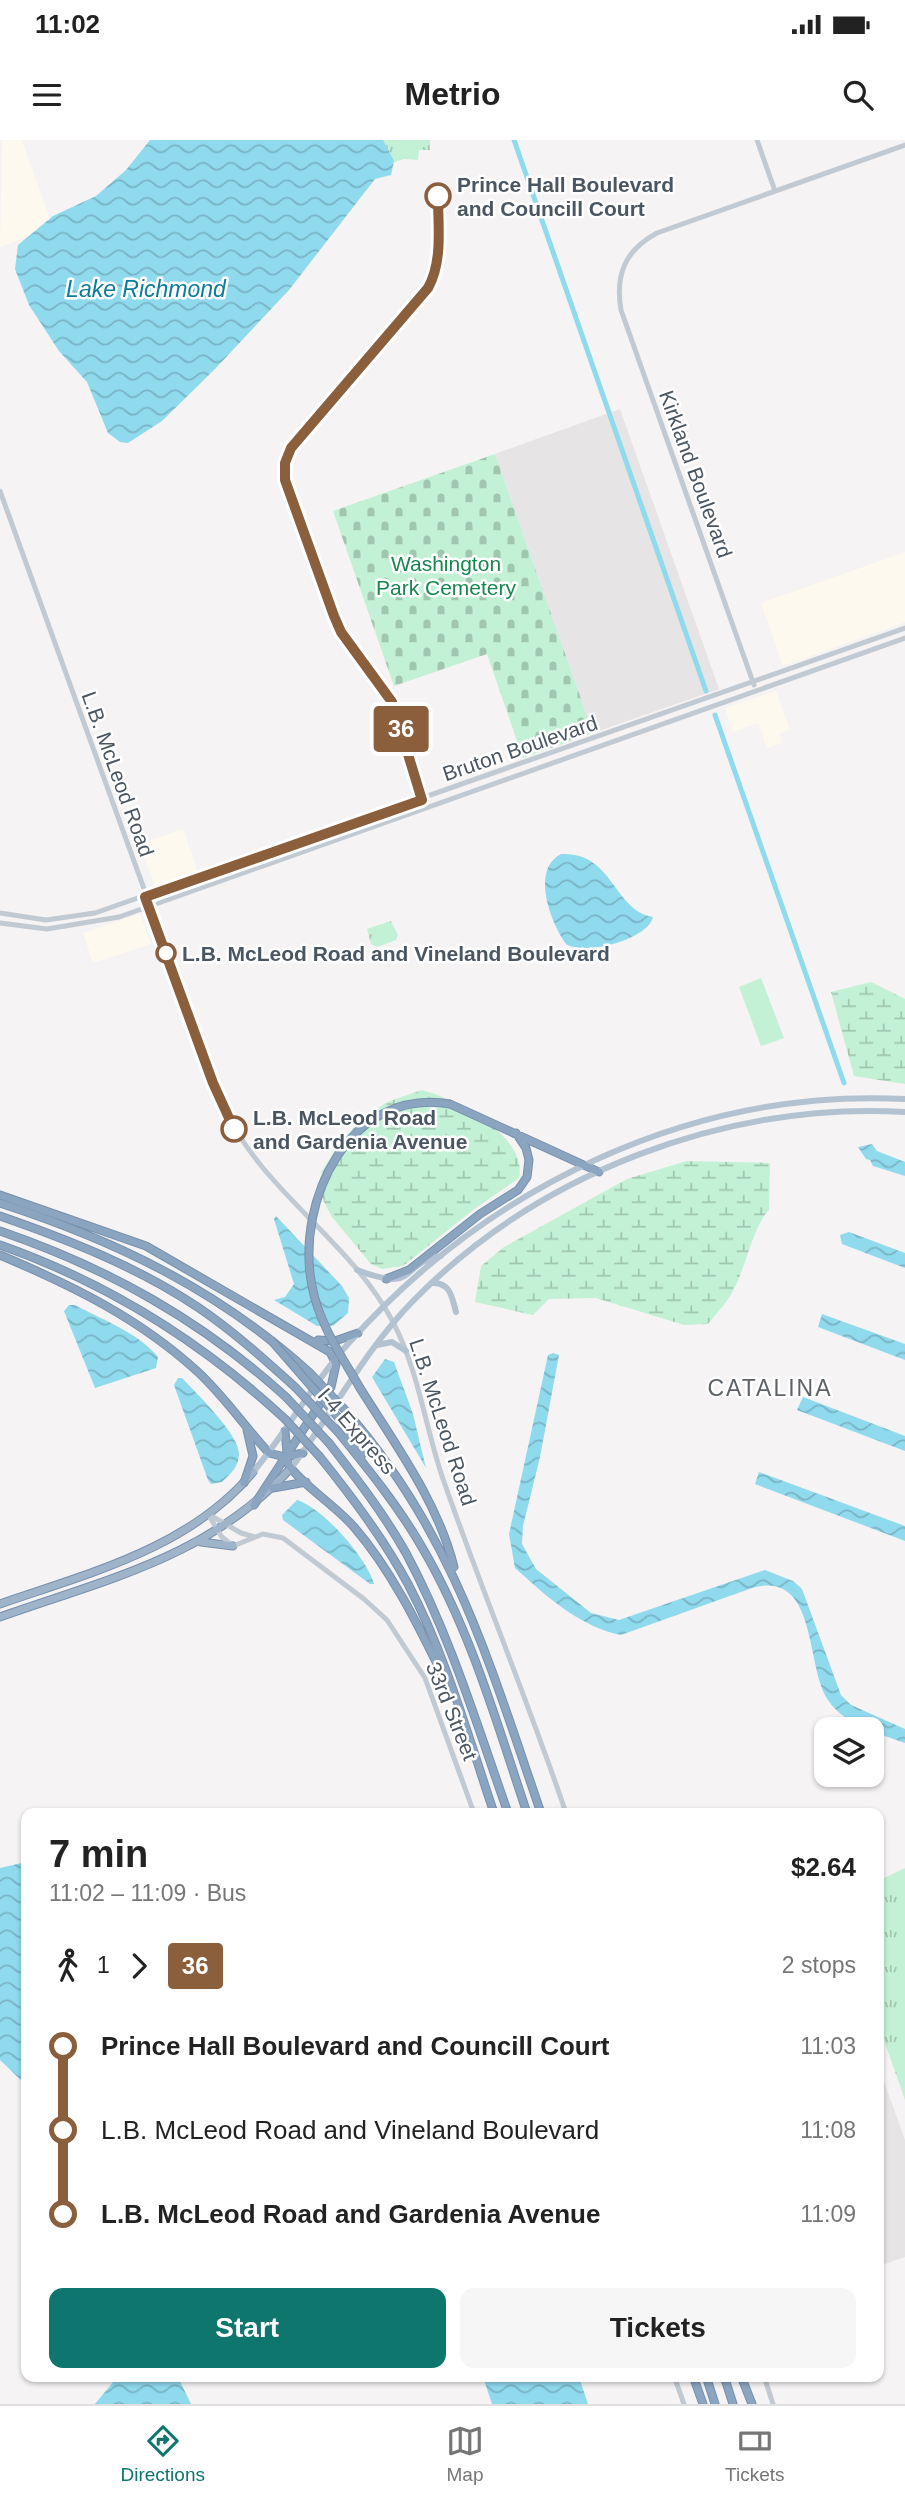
<!DOCTYPE html>
<html lang="en">
<head>
<meta charset="utf-8">
<style>
	:root { --surface:#fff; --page:#f6f6f6; --text:#222; --muted:#767676; --line:#e0e0e0; --accent:#0f766e }
	body { margin:0; font-family:Helvetica,sans-serif; background:var(--page); color:var(--text); height:100vh; display:flex; flex-direction:column; font-size:26px; white-space:nowrap }
	* { box-sizing:border-box; margin:0 }
	p { font-size:23px; color:var(--muted) }
	.icon { flex:none; width:38px; height:38px; fill:none; stroke:currentColor; stroke-width:2; stroke-linecap:round; stroke-linejoin:round }
	.map { position:relative; flex:1; overflow:hidden }
	.panel { position:absolute; left:21px; top:1668px; width:863px; height:574px; display:flex; flex-direction:column; background:var(--surface); border-radius:14px; box-shadow:0 2px 5px #0004 }
	.panel>* { flex:none }
	.badge { padding:0 14px; border-radius:5px; font-size:24px; line-height:46px }
	.controls { position:absolute; left:814px; top:1577px; display:grid; gap:14px }
	.controls a { display:grid; place-items:center; width:70px; height:70px; border-radius:14px; background:var(--surface); box-shadow:0 2px 5px #0004; font-size:35px }
	.map>.badge { position:absolute; translate:-50% -50%; box-shadow:0 0 0 4px #fff }
	.legs { display:flex; align-items:center; gap:10px; height:77px; padding:0 28px; font-size:23px }
	.legs p { margin-inline-start:auto }
	.summary { display:flex; align-items:center; justify-content:space-between; height:119px; padding:0 28px }
	h1 { font-size:38px; font-weight:600; line-height:52px }
	.cta { display:flex; gap:14px; margin-top:auto; padding:14px 28px }
	.cta a { flex:1; height:80px; border-radius:14px; background:var(--accent); color:#fff; font-size:28px; font-weight:600; line-height:80px; text-align:center }
	.cta a+a { background:var(--page); color:var(--text) }
	ul { padding:0 28px; list-style:none }
	li { display:flex; align-items:center; gap:24px; height:84px; font-size:26px }
	li i { display:grid; place-items:center; width:10px; height:100%; margin:0 9px; background:currentColor }
	li i::after { content:''; width:18px; height:18px; margin:-9px; border:5px solid; border-radius:50%; background:var(--surface) }
	li p { margin-inline-start:auto }
	li:first-child i { background:linear-gradient(#0000 50%,currentColor 0) }
	li:last-child i { background:linear-gradient(currentColor 50%,#0000 0) }
	.status { display:flex; justify-content:space-between; align-items:center; height:49px; padding:0 35px; background:var(--surface); direction:ltr }
	.status svg { height:19px; fill:currentColor }
	header { display:flex; justify-content:space-between; align-items:center; height:91px; padding:0 28px; background:var(--surface); font-size:32px; font-weight:600 }
	.menu { display:flex; justify-content:space-around; align-items:center; height:98px; border-top:2px solid var(--line); background:var(--surface); font-size:19px; color:var(--muted) }
	.menu a { display:grid; justify-items:center; gap:4px }
	.menu .on { color:var(--accent) }
	.map>svg:first-child { display:block }
	.commercial { fill:#fdf9ef }
	.education { fill:#e6e4e5 }
	.wetland { fill:url(#wetland-marsh) }
	.cemetery { fill:url(#cemetery-stones) }
	.park { fill:url(#park-tufts) }
	.pitch { fill:#c3f1d5 }
	.water { fill:url(#water-waves) }
	.lines { fill:none; stroke-linecap:round; stroke-linejoin:round }
	.canal { stroke:#90daee; stroke-width:5 }
	.trunk-casing { stroke:#7690ad; stroke-width:9 }
	.motorway-casing { stroke:#7690ad; stroke-width:9 }
	.tertiary { stroke:#c1cad2; stroke-width:5 }
	.primary { stroke:#b3c2d1; stroke-width:6 }
	.trunk { stroke:#9fb4c9; stroke-width:7 }
	.motorway { stroke:#8ba5c1; stroke-width:7 }
	.motorway-bridge-casing { stroke:#7690ad; stroke-width:9; stroke-linecap:butt }
	.motorway-bridge { stroke:#8ba5c1; stroke-width:7 }
	.line-1-casing { stroke:#fff; stroke-width:16 }
	.line-1 { stroke:#8b5e3c; stroke-width:10 }
	.stop-1-dot { fill:#fff; stroke:#8b5e3c; stroke-width:3.5 }
	.labels { text-anchor:middle; dominant-baseline:central; stroke-width:5; stroke-linejoin:round; paint-order:stroke }
	.stop-label { font-size:21px; font-weight:bold; fill:#4a5661; stroke:#fff; text-anchor:start }
	.street-label { font-size:21px; fill:#4a5661; stroke:#fff }
	.park-label { font-size:21px; fill:#17864f; stroke:#fff }
	.water-label { font-size:23px; font-style:italic; fill:#0c7c9b; stroke:#fff }
	.neighbourhood-label { font-size:23px; letter-spacing:2px; fill:#5f6368; stroke:#fff }
</style>
</head>
<body>
<div class="status"><b>11:02</b><svg viewBox="0 0 49 12"><path d="M0 12V9h3v3zM5 12V6h3v6zM10 12V3h3v9zM15 12V0h3v12zM26 1h20v11H26zM47 4h2v5h-2z"/></svg></div>
<header><svg class="icon" aria-label="menu" viewBox="0 0 24 24"><path d="M4 6h16M4 12h16M4 18h16"/></svg>Metrio<svg class="icon" aria-label="search" viewBox="0 0 24 24"><circle cx="10" cy="10" r="6"/><path d="M15 15l6 6"/></svg></header>
<div class="map">
<svg width="905" height="2264" viewBox="0 0 905 2264">
	<defs>
		<pattern id="wetland-marsh" width="20" height="14" patternUnits="userSpaceOnUse" patternTransform="scale(1.75)"><rect width="20" height="14" fill="#c3f1d5"/><path d="M1 5h8M5 5V1M11 12h8M15 12V8" fill="none" stroke="#a0c6b0"/></pattern>
		<pattern id="cemetery-stones" width="16" height="16" patternUnits="userSpaceOnUse" patternTransform="scale(1.75)"><rect width="16" height="16" fill="#c3f1d5"/><path d="M2 7V4a2 2 0 0 1 4 0v3zM10 15v-3a2 2 0 0 1 4 0v3z" fill="#a0c6b0"/></pattern>
		<pattern id="park-tufts" width="24" height="20" patternUnits="userSpaceOnUse" patternTransform="scale(1.75)"><rect width="24" height="20" fill="#c3f1d5"/><path d="M3 7l-1-3M5 7V3M7 7l1-3M15 17l-1-3M17 17v-4M19 17l1-3" fill="none" stroke="#a0c6b0"/></pattern>
		<pattern id="water-waves" width="16" height="10" patternUnits="userSpaceOnUse" patternTransform="scale(1.75)"><rect width="16" height="10" fill="#90daee"/><path d="M0 5q4-4 8 0t8 0" fill="none" stroke="#78b4c4"/></pattern>
	</defs>
	<rect width="100%" height="100%" fill="#f5f3f3"/>
	<!-- commercial -->
	<path class="commercial" d="M2,0H22L53,88L0,107Z
		M905,412V482L783,526L761,463Z
		M776,551L790,590L779,594L782,603L767,608L758,583L733,592L725,568Z
		M183,689L198,732L155,747L139,704Z
		M140,774L151,804L93,823L83,793Z"/>
	<!-- education -->
	<path class="education" d="M620,269L719,549L593,593L495,314Z
		M878,1925L905,2000V2117L879,2126Z"/>
	<!-- wetland -->
	<path class="wetland" d="M871,842L905,859V944L854,936L831,852Z
		M422,950C456,959 528,996 519,1038L473,1070L403,1126L382,1129L371,1124L332,1077L324,1062L319,1043L322,1031L338,1005L362,979L387,962Z
		M687,1021L770,1023L769,1070C754,1084 746,1126 734,1149C728,1161 717,1173 708,1184L684,1185L596,1158L549,1159L533,1175L475,1162L481,1126L504,1107L627,1039Z"/>
	<!-- cemetery -->
	<path class="cemetery" d="M495,314L593,593L523,618L487,514L394,546L333,371Z"/>
	<!-- park -->
	<path class="park" d="M362,0H430V10H419L418,20L404,19L373,29Z
		M391,781L398,795L396,800L377,807L371,804L367,789Z
		M905,1728V1960L879,1886L878,1741Z"/>
	<!-- pitch -->
	<path class="pitch" d="M761,838L784,898L761,906L739,847Z"/>
	<!-- water -->
	<path class="water" d="M150,0H383L394,21L391,35L375,39L289,150L215,229L162,281L128,303L120,302L108,293L87,242L59,211L29,165L15,129L18,105L53,76L96,56L126,30Z
		M561,714C613,711 613,770 653,777C648,800 583,816 566,804C551,783 530,730 561,714Z
		M872,1004L877,1011L905,1022V1036L873,1026L870,1020L866,1019L858,1007Z
		M276,1076L342,1146L349,1158L348,1173L333,1186H317L274,1160L285,1157L294,1144L274,1079Z
		M849,1092L905,1113V1128L842,1104L840,1095Z
		M69,1165H75C101,1179 139,1193 158,1217L156,1228L95,1248L64,1171Z
		M822,1174L905,1204V1220L818,1187Z
		M553,1213L559,1215L540,1317L523,1386L522,1404L536,1429L591,1473L619,1480L765,1430L793,1441L802,1449L841,1555L851,1565L905,1589V1603C877,1593 840,1584 825,1555C806,1517 815,1430 752,1448L621,1495C580,1487 545,1455 515,1428L509,1394L548,1215Z
		M385,1219L394,1222L413,1274L426,1328L372,1237Z
		M178,1238H182C196,1253 239,1294 239,1314C239,1327 230,1334 222,1342L211,1344L208,1340L174,1245Z
		M803,1257L905,1296V1311L797,1270Z
		M759,1332L905,1386V1401L755,1344Z
		M297,1360C323,1368 367,1418 374,1444H370L283,1380L282,1375Z
		M26,1722V1945L0,1920V1728Z
		M118,2236L178,2237L191,2264H95Z
		M483,2237H579L588,2264H492Z"/>
	<g class="lines">
		<!-- canal -->
		<path class="canal" d="M514,0L706,551
			M715,575L844,943"/>
		<defs>
			<path id="trunk" d="M201,1402L233,1406
				M0,1464C89,1433 190,1408 253,1332
				M0,1477C110,1438 209,1417 291,1328"/>
			<path id="motorway" d="M450,964L599,1032
				M0,1055L146,1106L330,1212L336,1224L331,1247L254,1365
				M0,1063C117,1101 218,1150 310,1233
				M0,1076C69,1100 138,1127 199,1168C233,1191 264,1219 295,1247
				M0,1091C108,1128 201,1180 286,1257
				M0,1105C108,1143 201,1201 285,1279
				M0,1115C73,1146 139,1178 198,1232C224,1256 245,1287 269,1313L285,1317L303,1313
				M386,1139L409,1130L480,1074L518,1050L527,1037L529,1020L526,1008L516,993
				M318,1200L335,1201L358,1193
				M360,1248C395,1304 438,1362 454,1427
				M344,1269C453,1392 489,1522 541,1673
				M338,1277L362,1315
				M285,1291L288,1324C302,1345 335,1365 354,1387C393,1432 421,1491 447,1544
				M338,1292C369,1330 399,1367 423,1409C471,1491 497,1584 527,1673
				M329,1303C357,1339 384,1374 406,1413C450,1495 477,1585 508,1673
				M320,1317C352,1357 383,1398 408,1444C446,1516 468,1596 494,1673
				M244,1343L253,1316L247,1290
				M273,1348L306,1342
				M693,2236L703,2264
				M706,2236L715,2264
				M724,2236L733,2264
				M741,2236L752,2264"/>
		</defs>
		<!-- trunk casing -->
		<use href="#trunk" class="trunk-casing"/>
		<!-- motorway casing -->
		<use href="#motorway" class="motorway-casing"/>
		<!-- tertiary -->
		<path class="tertiary" d="M757,0L775,51
			M0,351L223,967C265,1054 350,1100 393,1182C419,1232 425,1287 443,1339C482,1451 528,1561 566,1673
			M754,545L621,170C615,135 625,110 657,93L905,5
			M0,773L46,780L95,773L905,488
			M0,783L47,789L119,777L905,498
			M208,1374L221,1396L233,1406L263,1394L283,1398L364,1459L387,1480L425,1538L474,1673
			M208,1374L241,1393L255,1397
			M674,2236L684,2264
			M764,2236L773,2264"/>
		<!-- primary -->
		<path class="primary" d="M357,1130C420,1154 398,1123 441,1116
			M433,1143C451,1143 452,1158 456,1172
			M377,1205L392,1202L406,1211
			M291,1328C333,1273 364,1211 413,1161C539,1032 726,962 905,972
			M253,1332C287,1292 312,1244 347,1205C488,1046 692,948 905,959"/>
		<!-- trunk -->
		<use href="#trunk" class="trunk"/>
		<!-- motorway -->
		<use href="#motorway" class="motorway"/>
		<defs>
			<path id="motorway-bridge" d="M271,1200L338,1277
				M310,1233L344,1269
				M295,1247L338,1292
				M360,1248C341,1215 319,1184 312,1146C295,1060 350,947 450,964
				M286,1257L329,1303
				M285,1279L320,1317"/>
		</defs>
		<!-- motorway-bridge casing -->
		<use href="#motorway-bridge" class="motorway-bridge-casing"/>
		<!-- motorway-bridge -->
		<use href="#motorway-bridge" class="motorway-bridge"/>
	</g>
	<g class="lines">
		<defs>
			<path id="line-1" d="M234,989L213,943L145,757L422,660L392,562L341,492L334,476L285,340V323L291,308L428,148C443,121 438,87 438,56"/>
		</defs>
		<!-- line-1 casing -->
		<use href="#line-1" class="line-1-casing"/>
		<!-- line-1 -->
		<use href="#line-1" class="line-1"/>
	</g>
	<!-- markers -->
	<g class="stop-1-dot">
		<circle cx="438" cy="56" r="12"/>
		<circle cx="166" cy="813" r="9"/>
		<circle cx="234" cy="989" r="12"/>
	</g>
	<g class="labels">
		<!-- stop labels -->
		<g class="stop-label">
			<text x="457" y="44">Prince Hall Boulevard<tspan x="457" dy="24">and Councill Court</tspan></text>
			<text x="182" y="813">L.B. McLeod Road and Vineland Boulevard</text>
			<text x="253" y="977">L.B. McLeod Road<tspan x="253" dy="24">and Gardenia Avenue</tspan></text>
		</g>
		<!-- street labels -->
		<g class="street-label">
			<text transform="translate(696 334) rotate(70)">Kirkland Boulevard</text>
			<text transform="translate(520 608) rotate(-19)">Bruton Boulevard</text>
			<text transform="translate(118 634) rotate(70)">L.B. McLeod Road</text>
			<text transform="translate(443 1282) rotate(72)">L.B. McLeod Road</text>
			<text transform="translate(357 1291) rotate(49)">I-4 Express</text>
			<text transform="translate(452 1571) rotate(68)">33rd Street</text>
		</g>
		<!-- park labels -->
		<g class="park-label">
			<text x="446" y="423">Washington<tspan x="446" dy="24">Park Cemetery</tspan></text>
		</g>
		<!-- water labels -->
		<g class="water-label">
			<text x="146" y="149">Lake Richmond</text>
		</g>
		<!-- neighbourhood labels -->
		<g class="neighbourhood-label">
			<text x="770" y="1248">CATALINA</text>
		</g>
	</g>
</svg>
<div class="controls">
<a><svg class="icon" aria-label="layers" viewBox="0 0 24 24"><path d="M12 4l9 5-9 5-9-5zM3 14l9 5 9-5"/></svg></a>
</div>
<b class="badge" style="left:401px;top:589px;background:#8b5e3c;color:#fff">36</b>
<section class="panel">
<div class="summary"><div><h1>7 min</h1><p>11:02 – 11:09 · Bus</p></div><b>$2.64</b></div>
<div class="legs"><svg class="icon" aria-label="walk" viewBox="0 0 24 24"><circle cx="13" cy="4" r="2"/><path d="M13 8l-2 6 4 7M11 14l-3 7M7 12l3-4h3l4 4"/></svg>1<svg class="icon" aria-label="forward" viewBox="0 0 24 24"><path d="M9 5l7 7-7 7"/></svg><b class="badge" style="background:#8b5e3c;color:#fff">36</b><p>2 stops</p></div>
<ul>
<li><i style="color:#8b5e3c"></i><b>Prince Hall Boulevard and Councill Court</b><p>11:03</p></li>
<li><i style="color:#8b5e3c"></i><span>L.B. McLeod Road and Vineland Boulevard</span><p>11:08</p></li>
<li><i style="color:#8b5e3c"></i><b>L.B. McLeod Road and Gardenia Avenue</b><p>11:09</p></li>
</ul>
<div class="cta"><a>Start</a><a>Tickets</a></div>
</section>
</div>
<nav class="menu">
<a class="on"><svg class="icon" aria-label="directions" viewBox="0 0 24 24"><path d="M12 3l9 9-9 9-9-9zM9 14v-3h6M13 9l2 2-2 2"/></svg>Directions</a>
<a><svg class="icon" aria-label="map" viewBox="0 0 24 24"><path d="M3 6l6-2 6 2 6-2v14l-6 2-6-2-6 2zM9 4v14M15 6v14"/></svg>Map</a>
<a><svg class="icon" aria-label="tickets" viewBox="0 0 24 24"><path d="M3 7h18v10H3zM15 7v10"/></svg>Tickets</a>
</nav>
</body>
</html>
